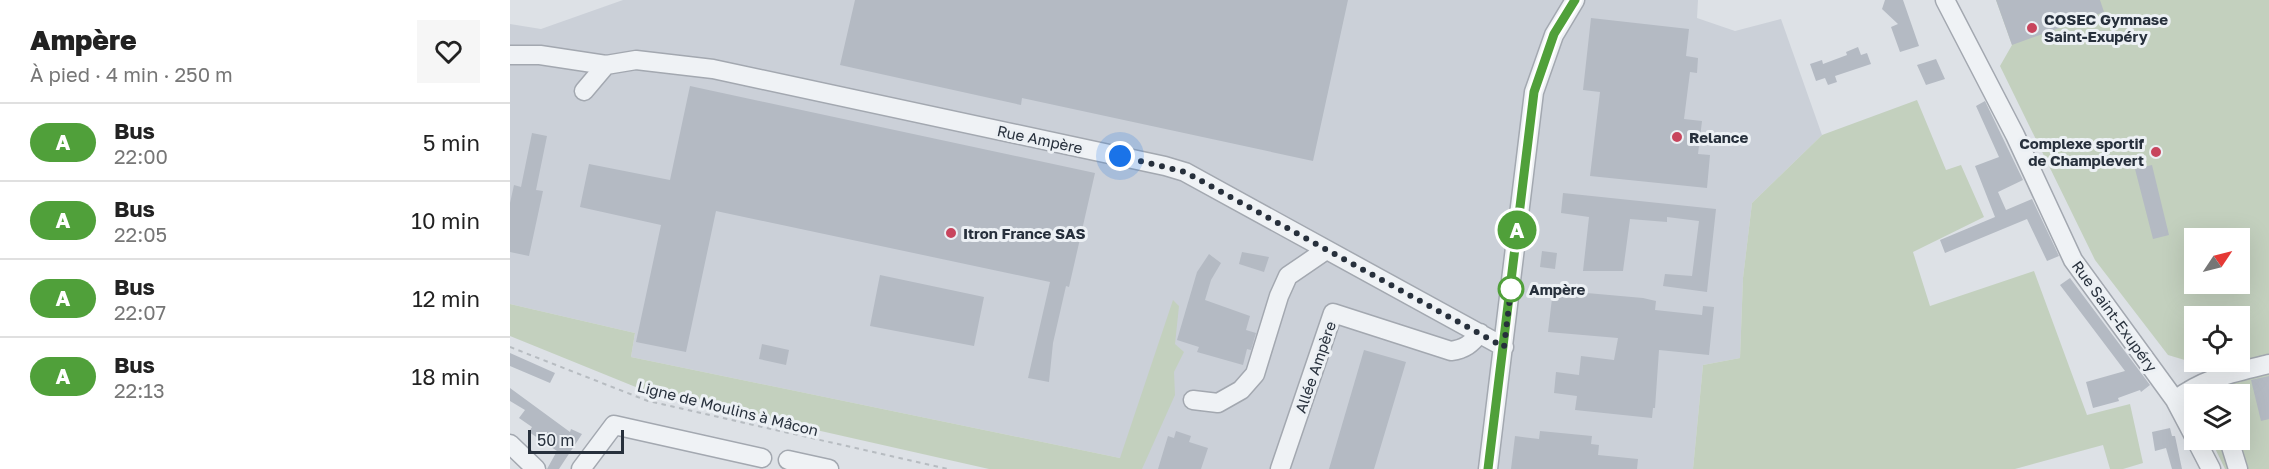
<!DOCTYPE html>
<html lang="fr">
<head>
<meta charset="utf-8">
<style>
	:root { --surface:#fff; --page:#f6f6f6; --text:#222; --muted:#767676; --line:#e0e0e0 }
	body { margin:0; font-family:"Golos Text",sans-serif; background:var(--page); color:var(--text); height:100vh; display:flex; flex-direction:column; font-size:22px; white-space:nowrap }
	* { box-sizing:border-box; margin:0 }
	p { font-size:20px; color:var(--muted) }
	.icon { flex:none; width:33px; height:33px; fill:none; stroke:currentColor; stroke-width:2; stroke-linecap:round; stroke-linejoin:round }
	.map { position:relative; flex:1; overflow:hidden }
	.drawer { display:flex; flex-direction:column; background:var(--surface); width:510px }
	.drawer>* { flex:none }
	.badge { padding:0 12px; border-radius:20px; font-size:21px; line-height:39px }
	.needle { width:39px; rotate:55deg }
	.controls { position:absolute; left:1674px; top:228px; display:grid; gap:12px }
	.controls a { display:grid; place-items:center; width:66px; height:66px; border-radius:0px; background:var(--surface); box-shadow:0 6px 24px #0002; font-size:30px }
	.scale { position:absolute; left:18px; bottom:15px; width:96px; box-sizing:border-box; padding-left:6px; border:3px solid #27303c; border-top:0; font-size:16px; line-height:21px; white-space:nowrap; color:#27303c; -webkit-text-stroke:4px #ecf0f4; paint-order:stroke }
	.you { position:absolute; width:30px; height:30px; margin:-15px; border:4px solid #fff; border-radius:50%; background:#1a73e8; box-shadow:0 0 0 9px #1a73e833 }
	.map>.badge { position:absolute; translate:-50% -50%; box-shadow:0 0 0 3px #fff }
	.round { display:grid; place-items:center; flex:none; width:63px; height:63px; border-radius:0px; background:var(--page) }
	.summary { display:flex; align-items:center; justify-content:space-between; height:102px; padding:0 30px }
	h1 { font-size:28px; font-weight:800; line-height:45px }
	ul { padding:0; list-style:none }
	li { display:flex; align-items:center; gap:18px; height:78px; padding:0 30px; border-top:2px solid var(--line) }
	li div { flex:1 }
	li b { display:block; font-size:22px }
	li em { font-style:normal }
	li .badge { min-width:66px; font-weight:700; text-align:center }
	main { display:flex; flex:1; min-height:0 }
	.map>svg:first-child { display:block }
	.built { fill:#cbd0d8 }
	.green { fill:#c3d0be; fill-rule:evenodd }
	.building { fill:#b4bac3 }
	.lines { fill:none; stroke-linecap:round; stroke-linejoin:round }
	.minor-casing { stroke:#a3a8b0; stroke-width:21 }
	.path { stroke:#b7bcc1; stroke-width:2; stroke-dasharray:4.5 4.5; stroke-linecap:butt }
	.minor { stroke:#eff2f5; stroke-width:18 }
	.line-casing { stroke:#fff; stroke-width:14 }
	.line { stroke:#50a03a; stroke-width:9 }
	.walk { stroke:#27303c; stroke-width:6; stroke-dasharray:0 10.8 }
	.poi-dot { fill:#c8455d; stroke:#ecf0f4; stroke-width:2 }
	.stop-dot { fill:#fff; stroke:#50a03a; stroke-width:3 }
	.labels { text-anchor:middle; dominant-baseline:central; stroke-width:6; stroke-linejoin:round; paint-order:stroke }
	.poi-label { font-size:15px; font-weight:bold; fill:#27303c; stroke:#ecf0f4; text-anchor:start }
	.street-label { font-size:15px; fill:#27303c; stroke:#ecf0f4 }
	.stop-label { font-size:15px; font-weight:bold; fill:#27303c; stroke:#ecf0f4; text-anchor:start }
</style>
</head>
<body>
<main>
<section class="drawer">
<div class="summary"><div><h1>Ampère</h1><p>À pied · 4 min · 250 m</p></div><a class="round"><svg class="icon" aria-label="heart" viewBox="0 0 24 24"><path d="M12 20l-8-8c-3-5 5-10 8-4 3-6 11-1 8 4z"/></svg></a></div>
<ul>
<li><span class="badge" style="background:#50a03a;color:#fff">A</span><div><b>Bus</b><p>22:00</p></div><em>5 min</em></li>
<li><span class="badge" style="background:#50a03a;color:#fff">A</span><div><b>Bus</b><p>22:05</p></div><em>10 min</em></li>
<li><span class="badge" style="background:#50a03a;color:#fff">A</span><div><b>Bus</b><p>22:07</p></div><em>12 min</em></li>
<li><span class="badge" style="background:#50a03a;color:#fff">A</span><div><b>Bus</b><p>22:13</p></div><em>18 min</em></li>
</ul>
</section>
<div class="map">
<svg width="1759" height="469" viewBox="0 0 1759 469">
	<rect width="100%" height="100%" fill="#dde1e6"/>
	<!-- built -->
	<path class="built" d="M113,0H1188L1187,18L1225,31L1271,19L1312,135L1242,203L1233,278L1230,358L1193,365L1183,469H611L610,458L121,357L125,333L0,304V24L31,29Z"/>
	<!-- green -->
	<path class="green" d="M1486,0H1759V354L1730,361V316H1684V362H1727L1682,372L1678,361L1658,355L1585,260L1490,66L1502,45ZM1684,238H1730V284H1684Z
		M1407,100L1436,170L1451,165L1474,217L1403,252L1420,306L1524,271L1577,415L1620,404L1633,463L1613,469H1600L1593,445L1505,469H1183L1193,365L1230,358L1233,278L1242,203L1312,135Z
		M663,300L669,306L665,344L674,352L664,372L665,395L632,469H479L138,392L0,336V304L125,333L121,357L610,458Z
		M1759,374V469H1715L1701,440H1730V394H1697L1695,390Z"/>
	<!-- building -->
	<path class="building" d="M345,0H838L803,161L512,98L511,105L330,65Z
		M1375,0H1393L1409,46L1390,52L1381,27L1388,24L1372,9Z
		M1486,0H1590L1594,12L1502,45Z
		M1081,18L1179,29L1176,56L1188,58L1187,73L1180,72L1174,119L1192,121L1188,154L1200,155L1197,188L1080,176L1090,92L1073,90Z
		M1348,47L1351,55L1357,53L1361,64L1325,76L1327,82L1318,85L1315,78L1306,81L1300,64L1312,60L1313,64L1337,55L1336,52Z
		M1426,59L1435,79L1416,85L1407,65Z
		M180,86L585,173L559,287L556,286L543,343L539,382L518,378L540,282L206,211L176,352L126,342L151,225L70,207L79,164L160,180Z
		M1475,101L1513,180L1488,192L1496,210L1522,199L1549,256L1537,261L1517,219L1435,253L1430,240L1485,217L1465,166L1489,157L1466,106Z
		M22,133L37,136L26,190L33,191L19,256L0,252V203L4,185L11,187Z
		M1642,165L1659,235L1643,239L1625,169Z
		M1053,193L1206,209L1197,292L1153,286L1155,274L1182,276L1189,221L1157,217V222L1120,219L1113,271H1073L1079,217L1051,213Z
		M1032,251L1047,253L1045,269L1030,267Z
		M732,252L759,257L754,272L729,264Z
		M699,254L711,263L701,280L695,300L740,316L736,330L746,333L741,350L737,349L733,365L687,352L689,347L667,340L687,272Z
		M370,275L474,297L464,346L360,326Z
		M1560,278L1640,385L1631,392L1630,390L1608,398L1609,401L1583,408L1576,382L1615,371L1550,285Z
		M1043,290L1133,298L1146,301L1145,310L1192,315L1193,306L1204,307L1199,355L1149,350L1145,408H1143L1142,418L1065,410L1067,396L1044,393L1046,372L1069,375L1071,356L1104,360L1108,338L1038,332Z
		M252,344L279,350L276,365L249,359Z
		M854,350L896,362L864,469H819Z
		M0,353L45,373L40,383L0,366Z
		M1759,376V419L1751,421L1741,380Z
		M0,388L60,432L61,429L72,434L49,469H37L47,451L19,432L22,427L9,418L15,410L0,401Z
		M1660,428L1662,436H1665L1672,469H1662L1656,448L1645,451L1642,432Z
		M666,431L681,436L679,442L698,448L691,469H648L658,436L664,438Z
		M1030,431L1082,436L1081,444L1089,445L1088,455L1128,459L1127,469H1001L1005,436L1029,439Z"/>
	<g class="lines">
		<defs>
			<path id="minor" d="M1435,0L1505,135L1563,260L1665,400L1684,436
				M0,55H30L96,65
				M74,91L96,65L126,60L203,69L655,166L675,172L994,347
				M683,400L708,403L731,390L745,374L769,296L778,276L816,250
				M1665,400C1696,377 1723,373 1759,364
				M1686,440L1701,469
				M1719,440L1728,469
				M0,444L26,469
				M278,460L319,469
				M71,469L104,425L252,458
				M770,469L823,313L941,351C955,349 961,344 970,333
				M978,469L1024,92L1044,35L1065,0"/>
		</defs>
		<!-- minor casing -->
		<use href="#minor" class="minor-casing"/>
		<!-- path -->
		<path class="path" d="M0,347L138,401L438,469"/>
		<!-- minor -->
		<use href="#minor" class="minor"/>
	</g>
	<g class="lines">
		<defs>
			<path id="line" d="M978,469L1024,92L1044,34L1065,0"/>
		</defs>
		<!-- line casing -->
		<use href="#line" class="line-casing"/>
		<!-- line -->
		<use href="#line" class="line"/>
		<!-- walk -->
		<path class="walk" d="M610,156L675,172L994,347L1001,289"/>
	</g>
	<!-- markers -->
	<g class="poi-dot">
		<circle cx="1522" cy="28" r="6"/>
		<circle cx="1167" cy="137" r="6"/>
		<circle cx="1646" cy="152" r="6"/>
		<circle cx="441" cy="233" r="6"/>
	</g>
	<circle class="stop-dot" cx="1001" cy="289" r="12"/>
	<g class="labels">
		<!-- poi labels -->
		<g class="poi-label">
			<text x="1534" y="19">COSEC Gymnase<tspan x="1534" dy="17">Saint-Exupéry</tspan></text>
			<text x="1179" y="137">Relance</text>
			<text x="1634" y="143" text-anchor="end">Complexe sportif<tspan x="1634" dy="17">de Champlevert</tspan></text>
			<text x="453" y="233">Itron France SAS</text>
		</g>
		<!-- street labels -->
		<g class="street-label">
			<text transform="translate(530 139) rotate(12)">Rue Ampère</text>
			<text transform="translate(1605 316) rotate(54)">Rue Saint-Exupéry</text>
			<text transform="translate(805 367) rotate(-71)">Allée Ampère</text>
			<text transform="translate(218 408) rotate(14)">Ligne de Moulins à Mâcon</text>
		</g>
		<!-- stop labels -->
		<g class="stop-label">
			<text x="1019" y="289">Ampère</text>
		</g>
	</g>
</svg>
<div class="controls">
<a><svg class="needle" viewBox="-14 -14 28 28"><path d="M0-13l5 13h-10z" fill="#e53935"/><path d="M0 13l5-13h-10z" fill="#767676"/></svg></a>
<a><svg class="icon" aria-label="locate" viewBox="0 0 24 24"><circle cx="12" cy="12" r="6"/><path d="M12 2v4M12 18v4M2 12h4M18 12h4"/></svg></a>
<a><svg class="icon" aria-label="layers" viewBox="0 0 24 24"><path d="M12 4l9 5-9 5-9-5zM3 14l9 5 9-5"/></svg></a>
</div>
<div class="scale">50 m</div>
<div class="you" style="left:610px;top:156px"></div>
<b class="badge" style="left:1007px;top:230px;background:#50a03a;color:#fff">A</b>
</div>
</main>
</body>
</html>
